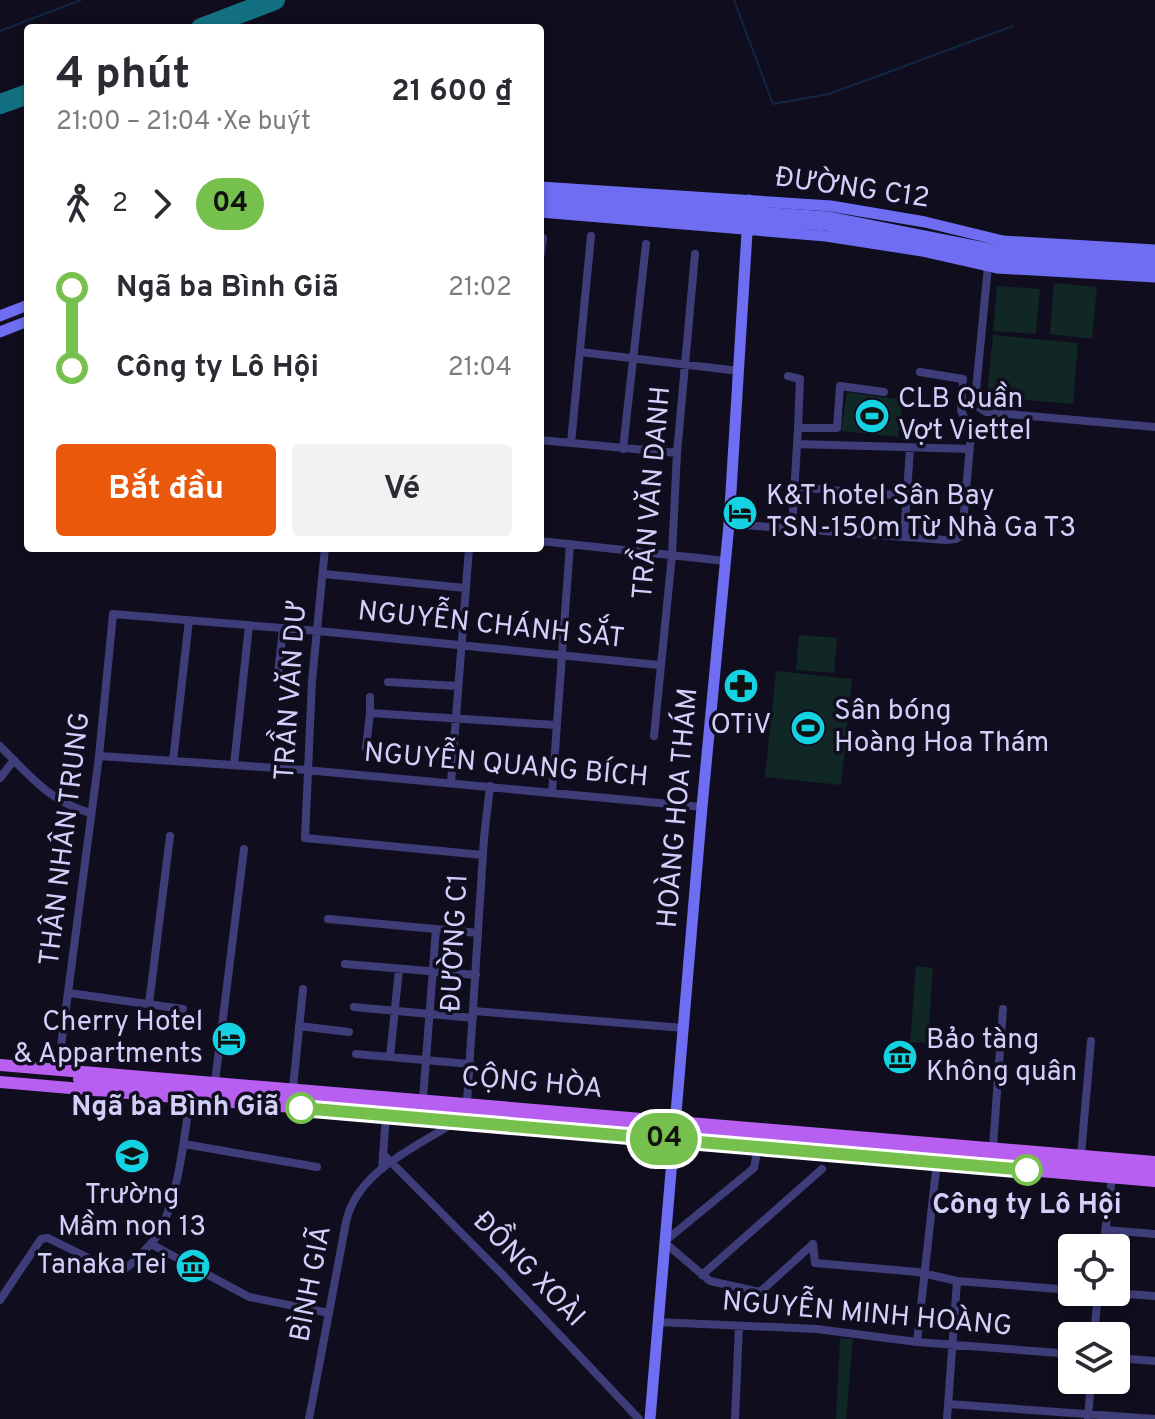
<!DOCTYPE html>
<html lang="vi">
<head>
<meta charset="utf-8">
<style>
	:root { --surface:#fff; --page:#f2f2f3; --text:#2b2b33; --muted:#7c7c81; --accent:#ea580c }
	body { margin:0; font-family:Overpass,sans-serif; background:var(--page); color:var(--text); height:100vh; display:flex; flex-direction:column; font-size:30px; white-space:nowrap }
	* { box-sizing:border-box; margin:0 }
	p { font-size:26px; color:var(--muted) }
	.icon { flex:none; width:44px; height:44px; fill:none; stroke:currentColor; stroke-width:2; stroke-linecap:round; stroke-linejoin:round }
	.map { position:relative; flex:1; overflow:hidden }
	.sheet { position:absolute; left:24px; top:24px; width:520px; height:528px; display:flex; flex-direction:column; background:var(--surface); border-radius:8px; box-shadow:0 2px 6px #0004 }
	.sheet>* { flex:none }
	.badge { padding:0 16px; border-radius:26px; font-size:28px; line-height:52px }
	.buttons { position:absolute; left:1058px; top:1234px; display:grid; gap:16px }
	.buttons a { display:grid; place-items:center; width:72px; height:72px; border-radius:8px; background:var(--surface); box-shadow:0 2px 6px #0004; font-size:40px }
	.map>.badge { position:absolute; translate:-50% -50%; box-shadow:0 0 0 4px #fff }
	.legs { display:flex; align-items:center; gap:12px; height:88px; padding:0 32px; font-size:26px }
	.legs p { margin-inline-start:auto }
	.head { display:flex; align-items:center; justify-content:space-between; height:136px; padding:0 32px }
	h1 { font-size:44px; font-weight:700; line-height:60px }
	.button { display:flex; gap:16px; margin-top:auto; padding:16px 32px }
	.button a { flex:1; height:92px; border-radius:8px; background:var(--accent); color:#fff; font-size:32px; font-weight:700; line-height:92px; text-align:center }
	.button a+a { background:var(--page); color:var(--text) }
	ul { padding:0 32px; list-style:none }
	li { display:flex; align-items:center; gap:28px; height:80px; font-size:30px }
	li i { display:grid; place-items:center; width:12px; height:100%; margin:0 10px; background:currentColor }
	li i::after { content:''; width:20px; height:20px; margin:-10px; border:6px solid; border-radius:50%; background:var(--surface) }
	li p { margin-inline-start:auto }
	li:first-child i { background:linear-gradient(#0000 50%,currentColor 0) }
	li:last-child i { background:linear-gradient(currentColor 50%,#0000 0) }
	.map>svg:first-child { display:block }
	.park { fill:#112726 }
	.lines { fill:none; stroke-linecap:round; stroke-linejoin:round }
	.stream { stroke:#122643; stroke-width:2 }
	.taxiway { stroke:#127080; stroke-width:20 }
	.street { stroke:#3e3d79; stroke-width:8 }
	.secondary { stroke:#6f6ef2; stroke-width:11 }
	.primary { stroke:#b75ff1; stroke-width:12 }
	.secondary-bridge { stroke:#6f6ef2; stroke-width:11 }
	.primary-bridge { stroke:#b75ff1; stroke-width:12 }
	.line-1-casing { stroke:#fff; stroke-width:18 }
	.line-1 { stroke:#76c04d; stroke-width:12 }
	.stop-1-dot { fill:#fff; stroke:#76c04d; stroke-width:4 }
	.labels { text-anchor:middle; dominant-baseline:central; stroke-width:7; stroke-linejoin:round; paint-order:stroke }
	.street-label { font-size:28px; fill:#d3cffb; stroke:#100e1e }
	.poi-label { font-size:28px; fill:#d3cffb; stroke:#100e1e; text-anchor:start }
	.stop-label { font-size:28px; font-weight:bold; fill:#d3cffb; stroke:#100e1e; text-anchor:end }
</style>
</head>
<body>
<div class="map">
<svg width="1155" height="1419" viewBox="0 0 1155 1419">
	<rect width="100%" height="100%" fill="#100e1e"/>
	<!-- park -->
	<path class="park" d="M1054,283L1097,287L1092,339L1050,334Z
		M997,286L1040,289L1036,334L993,331Z
		M993,335L1078,343L1073,404L987,397Z
		M847,392L903,400L898,437L841,431Z
		M799,635L837,638L834,673L796,670Z
		M776,671L852,679L841,785L765,777Z
		M916,966L933,968L928,1043L910,1042Z
		M840,1338L853,1339L846,1419H836Z"/>
	<g class="lines">
		<!-- stream -->
		<path class="stream" d="M734,0L773,104L829,94L1013,26
			M0,31L81,0"/>
		<!-- taxiway -->
		<path class="taxiway" d="M201,28L275,0
			M0,104L28,94"/>
		<!-- street -->
		<path class="street" d="M540,238H543L540,259
			M988,266L976,390L980,408L986,412L1155,427
			M580,352L739,371
			M788,376L800,379L798,428
			M540,440L677,453
			M571,443L591,236
			M797,444L970,449
			M623,449L646,244
			M794,487L907,496
			M729,524L946,540L956,539L962,535L971,434L961,410L963,379L920,372
			M792,528L798,428H837L840,386L884,392
			M904,537L910,448
			M540,541L726,561
			M325,548L312,681L305,838L483,855
			M324,574L465,588
			M277,682L283,629
			M388,682L457,686
			M370,697V713L556,725
			M654,736L672,555L677,453L695,254
			M0,746C28,774 51,803 91,813
			M366,748L370,713
			M99,756L306,770L702,807
			M173,761L189,620
			M234,765L249,625
			M0,778L14,760
			M451,783L469,548
			M552,793L570,544
			M328,919L478,933
			M345,964L476,975
			M69,993L183,1009
			M149,1004L170,836
			M354,1007L473,1018
			M474,1011L684,1028
			M299,1026L349,1032
			M356,1054L470,1064
			M390,1057L399,969
			M58,1069L99,756L113,614L318,631L659,665
			M215,1082L244,849
			M293,1088L303,989
			M423,1099L436,929
			M467,1102L484,838L490,786
			M184,1144L317,1167
			M758,1147L754,1168L664,1242L710,1281L760,1292L813,1244
			M993,1147L1003,1009
			M383,1154L501,1273L639,1419
			M1081,1155L1091,1041
			M382,1169L386,1116
			M1106,1230L1155,1234
			M151,1244L249,1297L329,1313
			M813,1244L815,1263L918,1272L957,1281L1072,1290
			M1103,1248L1112,1177
			M702,1275L822,1169
			M1098,1292L1155,1296
			M0,1300L41,1239L48,1238L117,1272C126,1270 131,1264 137,1258C145,1250 153,1243 158,1234C178,1199 184,1139 190,1098
			M657,1322L817,1329L917,1342L1072,1354
			M1094,1336L1098,1292
			M917,1342L937,1161
			M1116,1358L1155,1361
			M948,1404L1155,1419
			M1088,1418L1091,1380
			M309,1419L346,1222C357,1171 415,1148 455,1122
			M735,1419L739,1326
			M947,1419L957,1281"/>
		<!-- secondary -->
		<path class="secondary" d="M540,187L831,206L925,222L1003,241L1155,250
			M540,212L826,236L922,251L997,268L1155,277
			M0,316L28,305
			M0,332L28,321
			M650,1419L702,807L729,524L749,200"/>
		<!-- primary -->
		<path class="primary" d="M0,1065L1155,1162
			M79,1079L431,1109
			M0,1082L1155,1181
			M935,1152L1155,1171"/>
		<!-- secondary-bridge -->
		<path class="secondary-bridge" d="M540,196L828,217L1000,251L1155,259
			M540,205L827,225L998,258L1155,267"/>
		<!-- primary-bridge -->
		<path class="primary-bridge" d="M431,1109L935,1152"/>
	</g>
	<g class="lines">
		<defs>
			<path id="line-1" d="M301,1108L1027,1170"/>
		</defs>
		<!-- line-1 casing -->
		<use href="#line-1" class="line-1-casing"/>
		<!-- line-1 -->
		<use href="#line-1" class="line-1"/>
	</g>
	<!-- icons -->
	<defs>
		<symbol id="stadium-disc" viewBox="-11 -11 22 22"><circle r="9.5" fill="#14d2e2" stroke="#100e1e"/><path d="M0-5a6.5 5 0 1 0 0 10a6.5 5 0 1 0 0-10ZM-3.5-1.8h7v3.6h-7Z" fill="#111"/></symbol>
		<symbol id="hotel-disc" viewBox="-11 -11 22 22"><circle r="9.5" fill="#14d2e2" stroke="#100e1e"/><path d="M-6-4.5h1.5V1H6V5H4.5V3h-9V5H-6ZM-4 0a1.8 1.8 0 1 1 3.6 0ZM.5 0V-2.5h3Q6-2.5 6 0Z" fill="#111"/></symbol>
		<symbol id="pharmacy-disc" viewBox="-11 -11 22 22"><circle r="9.5" fill="#14d2e2" stroke="#100e1e"/><path d="M-2-6h4v4h4v4h-4v4h-4v-4h-4v-4h4Z" fill="#111"/></symbol>
		<symbol id="museum-disc" viewBox="-11 -11 22 22"><circle r="9.5" fill="#14d2e2" stroke="#100e1e"/><path d="M0-6L6-3V-2H-6V-3ZM-5-1h2V3h-2ZM-1-1h2V3h-2ZM3-1h2V3H3ZM-6 4H6V6H-6Z" fill="#111"/></symbol>
		<symbol id="school-disc" viewBox="-11 -11 22 22"><circle r="9.5" fill="#14d2e2" stroke="#100e1e"/><path d="M0-5L7-2L0 1L-7-2ZM-4 1L0 2.5L4 1V4Q0 6-4 4Z" fill="#111"/></symbol>
	</defs>
	<g fill-rule="evenodd">
		<use href="#stadium-disc" x="852" y="396" width="40" height="40"/>
		<use href="#hotel-disc" x="720" y="493" width="40" height="40"/>
		<use href="#pharmacy-disc" x="721" y="666" width="40" height="40"/>
		<use href="#stadium-disc" x="788" y="708" width="40" height="40"/>
		<use href="#hotel-disc" x="209" y="1019" width="40" height="40"/>
		<use href="#museum-disc" x="880" y="1037" width="40" height="40"/>
		<use href="#school-disc" x="112" y="1136" width="40" height="40"/>
		<use href="#museum-disc" x="173" y="1246" width="40" height="40"/>
	</g>
	<!-- markers -->
	<g class="stop-1-dot">
		<circle cx="301" cy="1108" r="14"/>
		<circle cx="1027" cy="1170" r="14"/>
	</g>
	<g class="labels">
		<!-- street labels -->
		<g class="street-label">
			<text transform="translate(852 189) rotate(8)">ĐƯỜNG C12</text>
			<text transform="translate(653 493) rotate(-85)">TRẦN VĂN DANH</text>
			<text transform="translate(491 626) rotate(6)">NGUYỄN CHÁNH SẮT</text>
			<text transform="translate(292 691) rotate(-86)">TRẦN VĂN DƯ</text>
			<text transform="translate(506 766) rotate(5)">NGUYỄN QUANG BÍCH</text>
			<text transform="translate(679 808) rotate(-85)">HOÀNG HOA THÁM</text>
			<text transform="translate(66 839) rotate(-83)">THÂN NHÂN TRUNG</text>
			<text transform="translate(456 943) rotate(-87)">ĐƯỜNG C1</text>
			<text transform="translate(532 1084) rotate(5)">CỘNG HÒA</text>
			<text transform="translate(528 1270) rotate(46)">ĐỒNG XOÀI</text>
			<text transform="translate(312 1284) rotate(-79)">BÌNH GIÃ</text>
			<text transform="translate(867 1315) rotate(5)">NGUYỄN MINH HOÀNG</text>
		</g>
		<!-- poi labels -->
		<g class="poi-label">
			<text x="898" y="400">CLB Quần<tspan x="898" dy="32">Vợt Viettel</tspan></text>
			<text x="766" y="497">K&amp;T hotel Sân Bay<tspan x="766" dy="32">TSN-150m Từ Nhà Ga T3</tspan></text>
			<text x="834" y="712">Sân bóng<tspan x="834" dy="32">Hoàng Hoa Thám</tspan></text>
			<text x="741" y="726" text-anchor="middle">OTiV</text>
			<text x="203" y="1023" text-anchor="end">Cherry Hotel<tspan x="203" dy="32">&amp; Appartments</tspan></text>
			<text x="926" y="1041">Bảo tàng<tspan x="926" dy="32">Không quân</tspan></text>
			<text x="132" y="1196" text-anchor="middle">Trường<tspan x="132" dy="32">Mầm non 13</tspan></text>
			<text x="167" y="1266" text-anchor="end">Tanaka Tei</text>
		</g>
		<!-- stop labels -->
		<g class="stop-label">
			<text x="279" y="1108">Ngã ba Bình Giã</text>
			<text x="1027" y="1206" text-anchor="middle">Công ty Lô Hội</text>
		</g>
	</g>
</svg>
<div class="buttons">
<a><svg class="icon" aria-label="locate" viewBox="0 0 24 24"><circle cx="12" cy="12" r="6"/><path d="M12 2v4M12 18v4M2 12h4M18 12h4"/></svg></a>
<a><svg class="icon" aria-label="layers" viewBox="0 0 24 24"><path d="M12 4l9 5-9 5-9-5zM3 14l9 5 9-5"/></svg></a>
</div>
<b class="badge" style="left:664px;top:1139px;background:#76c04d;color:#111">04</b>
<section class="sheet">
<div class="head"><div><h1>4 phút</h1><p>21:00 – 21:04 · Xe buýt</p></div><b>21 600 ₫</b></div>
<div class="legs"><svg class="icon" aria-label="walk" viewBox="0 0 24 24"><circle cx="13" cy="4" r="2"/><path d="M13 8l-2 6 4 7M11 14l-3 7M7 12l3-4h3l4 4"/></svg>2<svg class="icon" aria-label="forward" viewBox="0 0 24 24"><path d="M9 5l7 7-7 7"/></svg><b class="badge" style="background:#76c04d;color:#111">04</b></div>
<ul>
<li><i style="color:#76c04d"></i><b>Ngã ba Bình Giã</b><p>21:02</p></li>
<li><i style="color:#76c04d"></i><b>Công ty Lô Hội</b><p>21:04</p></li>
</ul>
<div class="button"><a>Bắt đầu</a><a>Vé</a></div>
</section>
</div>
</body>
</html>
